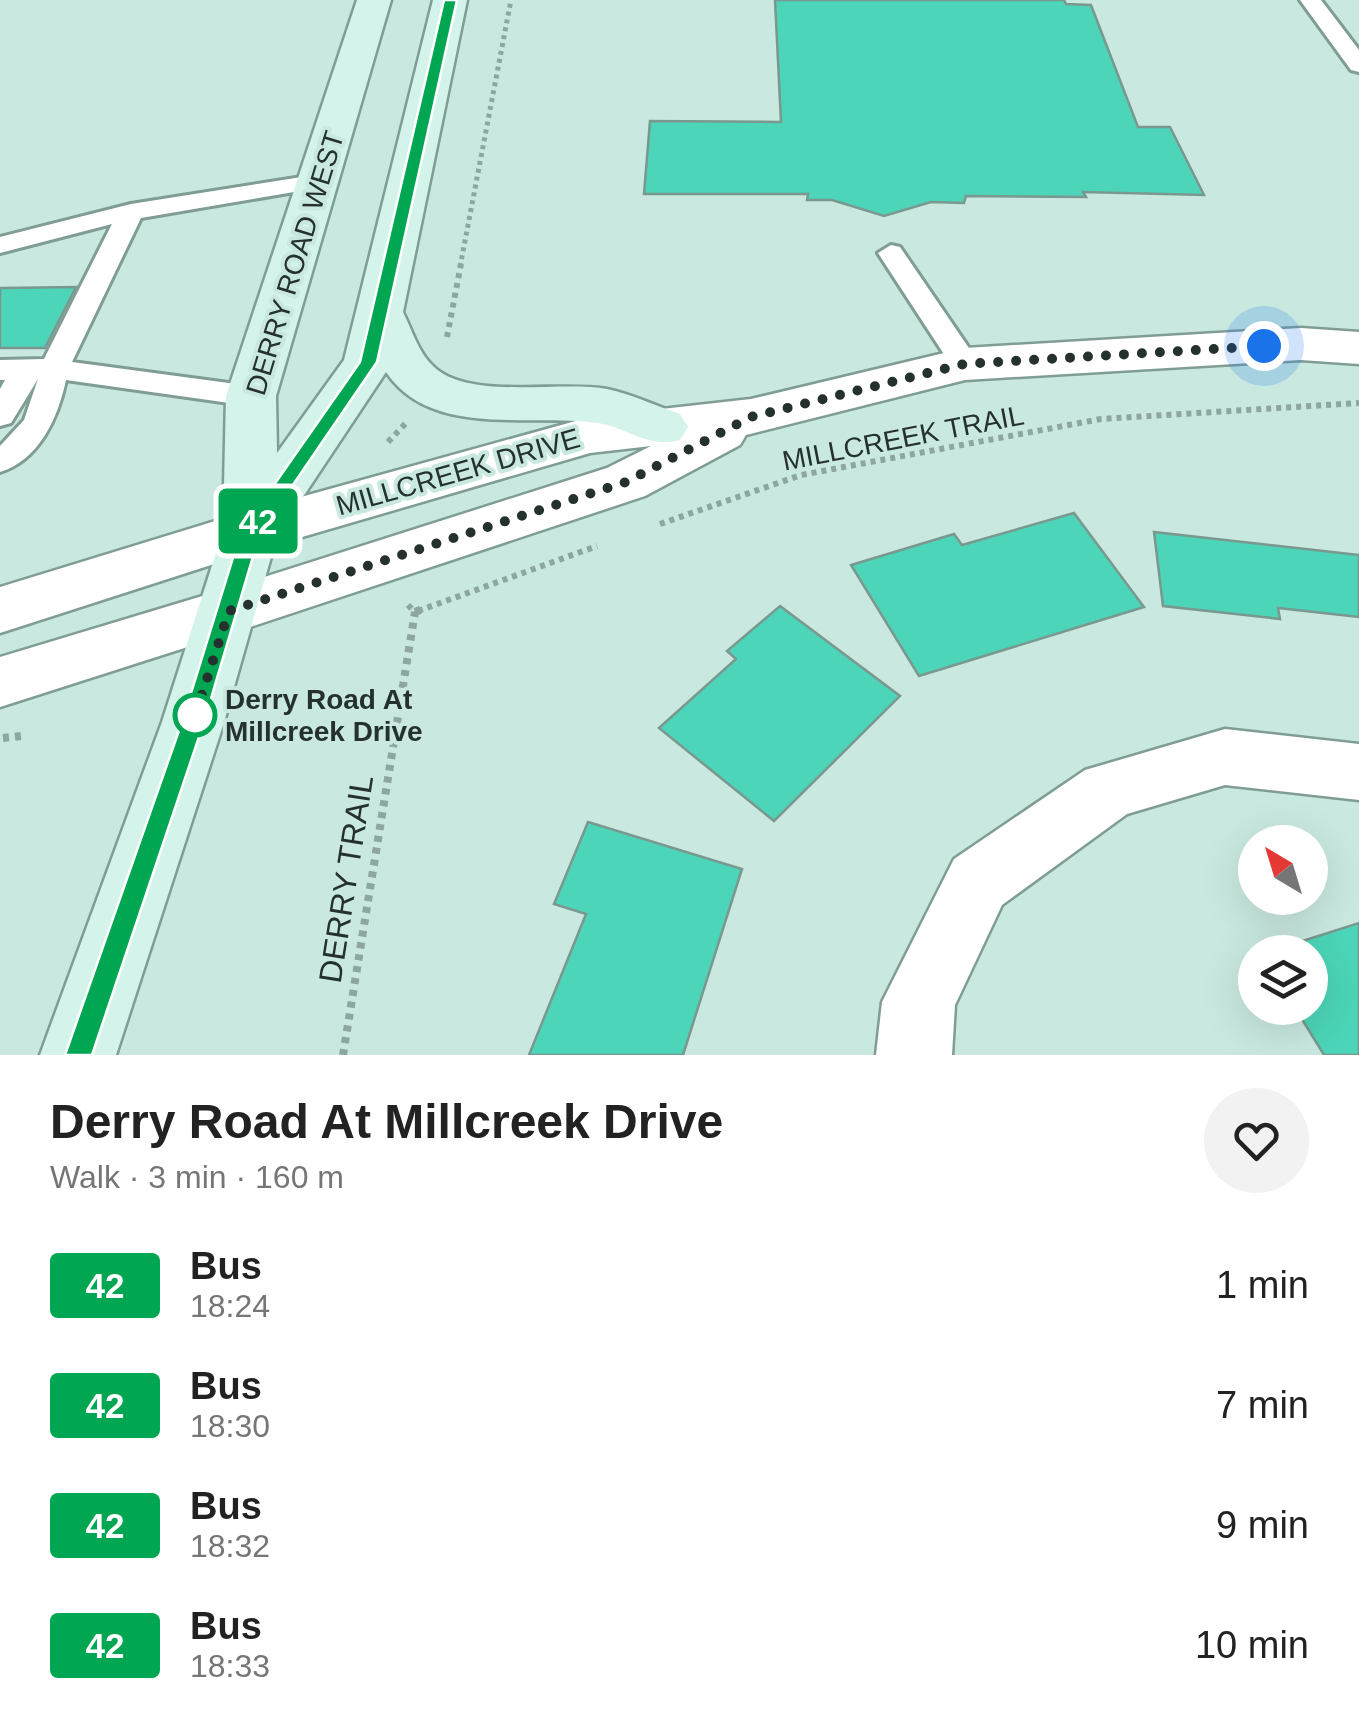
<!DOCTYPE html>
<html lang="en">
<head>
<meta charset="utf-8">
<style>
	:root { --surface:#fff; --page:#f2f2f2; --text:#222; --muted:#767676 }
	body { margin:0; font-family:Arial,sans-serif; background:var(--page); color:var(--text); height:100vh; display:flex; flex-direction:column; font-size:38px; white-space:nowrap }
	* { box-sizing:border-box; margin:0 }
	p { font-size:32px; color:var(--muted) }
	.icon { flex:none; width:55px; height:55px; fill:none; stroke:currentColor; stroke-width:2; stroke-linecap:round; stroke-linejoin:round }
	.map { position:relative; height:1055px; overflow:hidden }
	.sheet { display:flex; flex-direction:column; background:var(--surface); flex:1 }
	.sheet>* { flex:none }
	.badge { padding:0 20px; border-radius:8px; font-size:35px; line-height:65px }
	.needle { width:65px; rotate:322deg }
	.fabs { position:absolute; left:1238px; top:825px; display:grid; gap:20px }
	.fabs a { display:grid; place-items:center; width:90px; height:90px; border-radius:50%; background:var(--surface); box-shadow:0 10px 40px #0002; font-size:50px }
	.you { position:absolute; width:50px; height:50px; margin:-25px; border:8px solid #fff; border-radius:50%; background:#1a73e8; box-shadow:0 0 0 15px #1a73e833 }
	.map>.badge { position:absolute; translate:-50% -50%; box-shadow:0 0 0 5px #fff }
	.round { display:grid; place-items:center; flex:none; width:105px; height:105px; border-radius:52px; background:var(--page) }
	.head { display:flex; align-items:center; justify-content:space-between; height:170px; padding:0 50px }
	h1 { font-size:48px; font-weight:600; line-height:75px }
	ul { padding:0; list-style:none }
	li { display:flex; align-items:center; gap:30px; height:120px; padding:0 50px }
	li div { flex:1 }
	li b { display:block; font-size:38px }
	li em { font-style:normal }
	li .badge { min-width:110px; font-weight:700; text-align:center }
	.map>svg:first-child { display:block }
	.building { fill:#4cd5b8; stroke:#7a988f; stroke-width:2.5 }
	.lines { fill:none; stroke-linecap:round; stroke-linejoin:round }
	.service-casing { stroke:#809d95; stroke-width:6 }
	.minor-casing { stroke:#809d95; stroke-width:5 }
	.tertiary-casing { stroke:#809d95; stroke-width:5 }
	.secondary-casing { stroke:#809d95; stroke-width:5 }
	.path-far2 { stroke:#8da69f; stroke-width:5; stroke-dasharray:4 4; stroke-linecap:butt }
	.path-far1 { stroke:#8da69f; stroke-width:6; stroke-dasharray:5 5; stroke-linecap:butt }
	.path { stroke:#8da69f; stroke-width:8; stroke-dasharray:6 6; stroke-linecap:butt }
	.service { fill:#fff; fill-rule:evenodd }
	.minor { fill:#fff; fill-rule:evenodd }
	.tertiary { fill:#fff; fill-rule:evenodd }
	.secondary { fill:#d4f3eb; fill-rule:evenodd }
	.line { fill:#00a651; stroke:#fff; stroke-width:2.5 }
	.walk { stroke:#25312e; stroke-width:10; stroke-dasharray:0 18 }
	.stop-dot { fill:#fff; stroke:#00a651; stroke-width:5 }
	.labels { text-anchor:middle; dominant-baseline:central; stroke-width:8; stroke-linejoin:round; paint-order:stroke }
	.street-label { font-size:28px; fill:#25312e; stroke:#c9e9e0 }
	.stop-label { font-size:28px; font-weight:bold; fill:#25312e; stroke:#c9e9e0; text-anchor:start }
	.near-street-label { font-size:32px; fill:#25312e; stroke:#c9e9e0 }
</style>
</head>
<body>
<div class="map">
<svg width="1359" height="1055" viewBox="0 0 1359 1055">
	<rect width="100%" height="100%" fill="#c9e9e0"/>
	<!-- building -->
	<path class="building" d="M775,0H1064L1066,4L1091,5L1138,127H1170L1204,195L1083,192L1086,197L966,196L964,203L931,202L884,216L832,200H807L808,194H644L650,121L781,122Z
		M76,287L45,348H0V288Z
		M1074,513L1144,607L919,676L851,565L954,534L962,545Z
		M1154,532L1359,555V617L1278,608L1280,619L1163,606Z
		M780,606L900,696L774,821L659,728L736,659L727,651Z
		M588,822L742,869L683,1055H529L586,914L554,904Z
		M1359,923V1055H1324L1295,1008H1310V952H1268Z"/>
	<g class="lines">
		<defs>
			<path id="service" d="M1300,0H1321L1359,50V72L1351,70Z
				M321,174L330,176L333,181L330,186L141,218L72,362L251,386L261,389L266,396L261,403L251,406L66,380C58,418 39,460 0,472V446L24,420L38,379L11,423L0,426V389L5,380H0V360L44,359L112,224L0,253V237L131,204Z
				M891,245L900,247L975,357L979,364L975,371H955L878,253Z"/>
			<path id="minor" d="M251,510L270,516L279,531L270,546L0,633V587Z
				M229,588L250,595L258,611L250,627L0,707V657Z
				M1225,729L1359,744V800L1225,785L1127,814L1002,905L955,1005L952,1055H876L882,1002L954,859L1085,770Z"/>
			<path id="tertiary" d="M1301,328L1359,332V364L1301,360L965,380L746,435L740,445L645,496L229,634L208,627L200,611L208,595L607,468L651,446L590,453L251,552L232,546L223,531L232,516L590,417L751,399L965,348Z"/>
			<path id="secondary" d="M357,0H391L276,396L277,453L344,360L433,0H467L403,312C412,330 418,352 433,366C468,401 561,380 607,389C632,394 656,406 680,414L688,427L680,440C648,449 629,428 598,423C530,413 431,439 386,372L277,536L224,722L116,1055H40L162,722L223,531L226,396Z"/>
		</defs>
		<!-- service casing -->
		<use href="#service" class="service-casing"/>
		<!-- minor casing -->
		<use href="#minor" class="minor-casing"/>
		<!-- tertiary casing -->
		<use href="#tertiary" class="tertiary-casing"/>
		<!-- secondary casing -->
		<use href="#secondary" class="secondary-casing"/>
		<!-- path-far2 -->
		<path class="path-far2" d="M460,267L511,0"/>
		<!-- path-far1 -->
		<path class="path-far1" d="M447,337L461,264
			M388,442L407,422
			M660,524L801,475L1101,419L1359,403
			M408,605L414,611
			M418,611L597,546"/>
		<!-- path -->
		<path class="path" d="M415,612L425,608
			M3,738L21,736
			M343,1055L415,612L411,608"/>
		<!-- service -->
		<use href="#service" class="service"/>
		<!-- minor -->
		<use href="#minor" class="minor"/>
		<!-- tertiary -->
		<use href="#tertiary" class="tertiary"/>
		<!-- secondary -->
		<use href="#secondary" class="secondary"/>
	</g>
	<!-- line -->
	<path class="line" d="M444,0H457L377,362L260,533L204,722L92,1055H65L182,722L241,532L360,362Z"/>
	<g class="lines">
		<!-- walk -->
		<path class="walk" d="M195,715L193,722L229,611L626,482L751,417L964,364L1264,346"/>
	</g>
	<!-- markers -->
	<circle class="stop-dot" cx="195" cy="715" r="20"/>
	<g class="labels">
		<!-- street labels -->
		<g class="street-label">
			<text transform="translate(295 263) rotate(-73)">DERRY ROAD WEST</text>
			<text transform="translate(903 438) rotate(-11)">MILLCREEK TRAIL</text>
			<text transform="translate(458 472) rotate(-16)">MILLCREEK DRIVE</text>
		</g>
		<!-- stop labels -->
		<g class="stop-label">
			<text x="225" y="699">Derry Road At<tspan x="225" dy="32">Millcreek Drive</tspan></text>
		</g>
		<!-- near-street labels -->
		<g class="near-street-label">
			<text transform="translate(346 879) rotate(-81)">DERRY TRAIL</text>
		</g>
	</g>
</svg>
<div class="fabs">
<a><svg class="needle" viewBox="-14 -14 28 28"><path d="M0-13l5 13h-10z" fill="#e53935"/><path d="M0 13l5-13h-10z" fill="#767676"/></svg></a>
<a><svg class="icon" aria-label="layers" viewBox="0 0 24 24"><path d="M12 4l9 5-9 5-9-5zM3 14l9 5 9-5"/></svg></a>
</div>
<div class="you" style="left:1264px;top:346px"></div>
<b class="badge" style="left:258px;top:521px;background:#00a651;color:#fff">42</b>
</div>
<section class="sheet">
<div class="head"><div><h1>Derry Road At Millcreek Drive</h1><p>Walk · 3 min · 160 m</p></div><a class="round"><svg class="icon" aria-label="heart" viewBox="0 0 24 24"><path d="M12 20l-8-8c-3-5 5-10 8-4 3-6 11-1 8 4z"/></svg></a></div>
<ul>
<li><span class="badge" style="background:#00a651;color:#fff">42</span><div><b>Bus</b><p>18:24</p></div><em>1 min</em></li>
<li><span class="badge" style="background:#00a651;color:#fff">42</span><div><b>Bus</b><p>18:30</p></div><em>7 min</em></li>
<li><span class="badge" style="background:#00a651;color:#fff">42</span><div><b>Bus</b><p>18:32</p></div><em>9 min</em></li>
<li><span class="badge" style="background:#00a651;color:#fff">42</span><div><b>Bus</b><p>18:33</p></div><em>10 min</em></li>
</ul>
</section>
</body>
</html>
